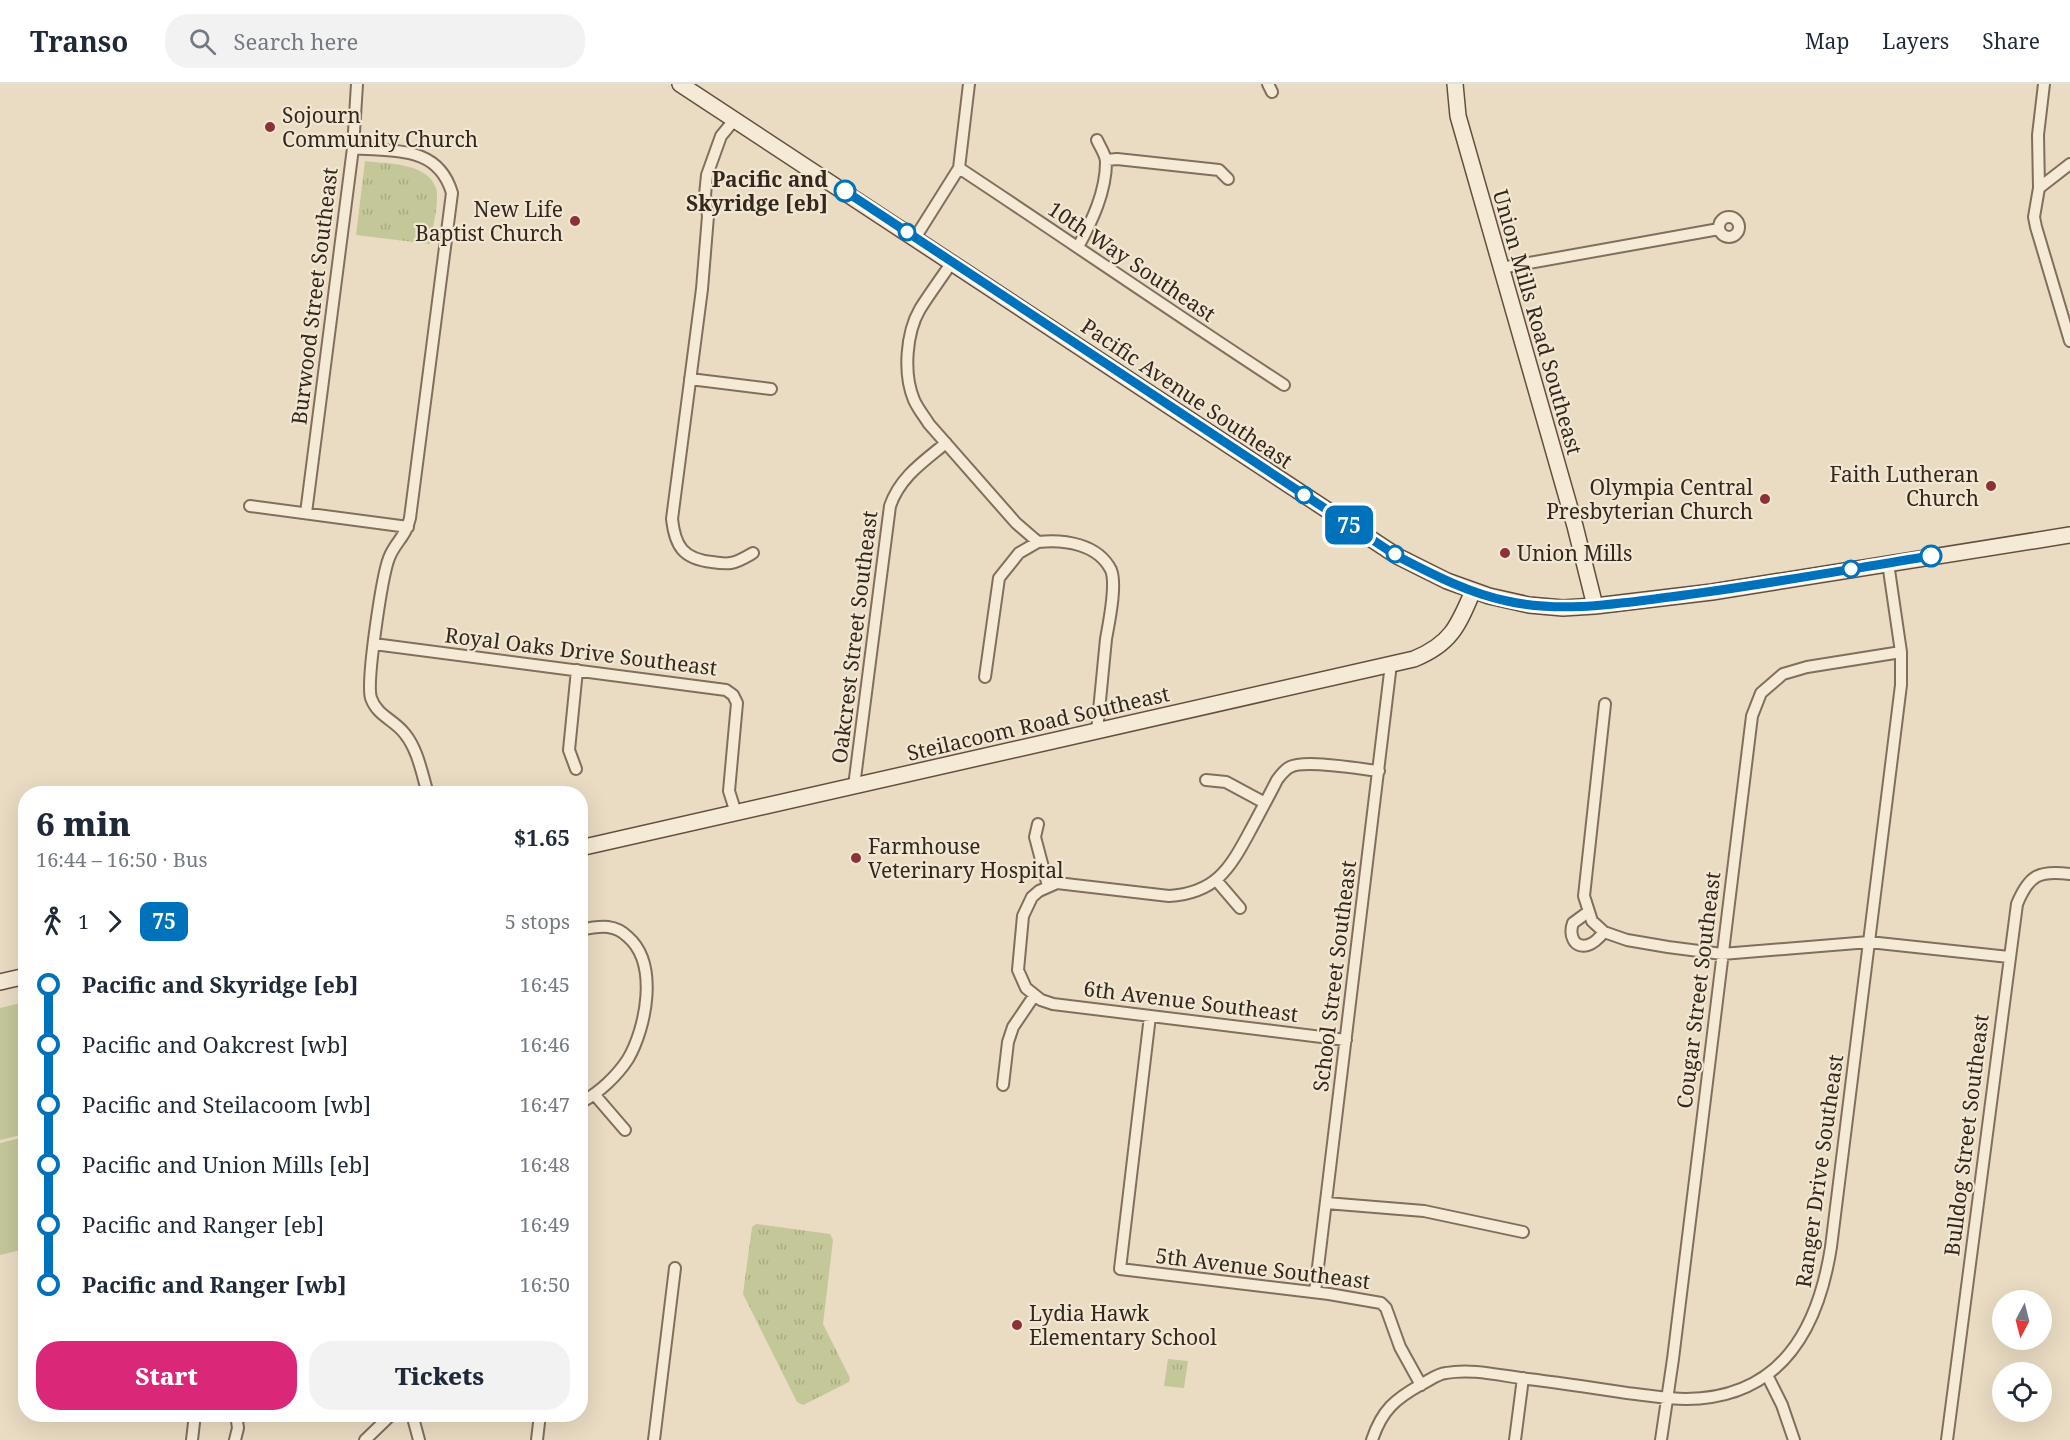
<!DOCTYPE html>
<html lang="en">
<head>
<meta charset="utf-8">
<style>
	:root { --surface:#fff; --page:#f2f2f3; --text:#1f2937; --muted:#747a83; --line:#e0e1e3; --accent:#db2777 }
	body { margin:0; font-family:"Noto Serif",serif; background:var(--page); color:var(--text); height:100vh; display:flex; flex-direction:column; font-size:22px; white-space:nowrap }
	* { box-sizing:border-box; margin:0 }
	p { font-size:20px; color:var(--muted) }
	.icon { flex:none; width:33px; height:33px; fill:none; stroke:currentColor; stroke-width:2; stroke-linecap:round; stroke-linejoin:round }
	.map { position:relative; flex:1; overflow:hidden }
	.drawer { position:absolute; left:18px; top:702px; width:570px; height:636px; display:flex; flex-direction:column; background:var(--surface); border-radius:24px; box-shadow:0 6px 24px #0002 }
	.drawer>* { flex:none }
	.badge { padding:0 12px; border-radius:9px; font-size:21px; line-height:39px }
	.needle { width:39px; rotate:187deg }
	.fabs { position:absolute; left:1992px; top:1206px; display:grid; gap:12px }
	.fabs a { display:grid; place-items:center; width:60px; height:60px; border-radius:50%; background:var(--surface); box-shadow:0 6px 24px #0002; font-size:30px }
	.map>.badge { position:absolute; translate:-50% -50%; box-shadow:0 0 0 3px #fff }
	.legs { display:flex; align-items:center; gap:9px; height:66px; padding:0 18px; font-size:20px }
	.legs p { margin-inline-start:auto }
	.overview { display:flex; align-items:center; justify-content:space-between; height:102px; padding:0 18px }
	h1 { font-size:33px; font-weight:800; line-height:45px }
	.action { display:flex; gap:12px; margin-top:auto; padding:12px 18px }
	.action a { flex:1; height:69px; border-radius:24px; background:var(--accent); color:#fff; font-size:24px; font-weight:800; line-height:69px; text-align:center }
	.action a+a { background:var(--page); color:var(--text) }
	ul { padding:0 18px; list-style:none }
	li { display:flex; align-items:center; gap:21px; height:60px; font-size:22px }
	li i { display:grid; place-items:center; width:9px; height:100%; margin:0 8px; background:currentColor }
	li i::after { content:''; width:15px; height:15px; margin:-8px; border:4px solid; border-radius:50%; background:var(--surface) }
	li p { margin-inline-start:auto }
	li:first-child i { background:linear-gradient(#0000 50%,currentColor 0) }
	li:last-child i { background:linear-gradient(currentColor 50%,#0000 0) }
	header { display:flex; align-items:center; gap:36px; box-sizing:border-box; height:84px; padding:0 30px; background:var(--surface); border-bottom:2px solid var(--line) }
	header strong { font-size:28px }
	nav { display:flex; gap:33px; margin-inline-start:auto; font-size:21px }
	.search { width:420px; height:54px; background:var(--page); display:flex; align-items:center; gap:15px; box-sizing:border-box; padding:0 21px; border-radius:24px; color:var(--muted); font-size:22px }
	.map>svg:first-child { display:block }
	.park { fill:url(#park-tufts) }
	.pitch { fill:#c4c798 }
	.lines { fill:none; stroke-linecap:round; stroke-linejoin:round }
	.street-casing { stroke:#826e5c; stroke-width:14 }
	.secondary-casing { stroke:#644f3f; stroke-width:18 }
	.street { stroke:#f5ead5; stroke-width:10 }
	.secondary { stroke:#f5ead5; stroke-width:15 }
	.line-1-casing { stroke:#fff; stroke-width:14 }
	.line-1 { stroke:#0072bc; stroke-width:9 }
	.poi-dot { fill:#8c3137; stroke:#f2e7d2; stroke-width:2 }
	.stop-1-dot { fill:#fff; stroke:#0072bc; stroke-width:3 }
	.labels { text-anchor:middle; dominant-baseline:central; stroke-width:4.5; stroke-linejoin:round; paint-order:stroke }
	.poi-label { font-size:21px; fill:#33271e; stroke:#f2e7d2; text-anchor:start }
	.stop-label { font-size:21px; font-weight:bold; fill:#33271e; stroke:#f2e7d2; text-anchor:end }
	.street-label { font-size:21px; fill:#33271e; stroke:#f2e7d2 }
</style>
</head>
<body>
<header>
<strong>Transo</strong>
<div class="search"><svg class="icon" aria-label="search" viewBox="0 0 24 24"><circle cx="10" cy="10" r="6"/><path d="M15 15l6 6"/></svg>Search here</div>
<nav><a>Map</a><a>Layers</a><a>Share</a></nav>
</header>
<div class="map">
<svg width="2070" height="1356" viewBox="0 0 2070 1356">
	<defs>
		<pattern id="park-tufts" width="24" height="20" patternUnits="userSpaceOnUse" patternTransform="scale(1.5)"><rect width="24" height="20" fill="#c4c798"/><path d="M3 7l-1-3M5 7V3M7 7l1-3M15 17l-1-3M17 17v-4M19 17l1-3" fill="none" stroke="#a9ab83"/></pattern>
	</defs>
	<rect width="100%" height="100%" fill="#eadcc3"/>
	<!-- park -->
	<path class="park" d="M365,77C386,80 427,78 436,104C440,117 432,146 430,160L356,151Z
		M756,1140L830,1150L833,1156L823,1240L850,1294L849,1298L803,1321L797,1318L743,1210L752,1143Z
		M1168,1275L1188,1277L1184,1304L1164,1302Z"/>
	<!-- pitch -->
	<path class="pitch" d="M25,918V1050L0,1056V924Z
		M25,1053V1165L0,1171V1059Z"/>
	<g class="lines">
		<defs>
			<path id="street" d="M1268,0L1272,8
				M2044,0L2038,51L2039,104L2034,133L2036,143L2070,257
				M735,35L721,52L707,91L705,111L708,132L702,205L672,435C675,462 683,475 712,478C718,479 725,480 731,479C738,478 746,473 753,469
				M353,64C394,68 438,61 452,109L410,434C406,453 395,458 389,474C382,492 366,598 371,614C377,632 395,636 405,650C418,666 422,690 428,710
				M1107,76L1117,75L1219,86L1228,95
				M959,84C1068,156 1175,230 1284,301
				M2039,104L2070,80
				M1719 143a10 10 0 1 1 20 0a10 10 0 1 1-20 0Z
				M915,154L959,84L969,0
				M1078,163C1092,137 1106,108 1106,78C1106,71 1100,63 1097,56
				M952,178C942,193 930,209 920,225C906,249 903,290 914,316C918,325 924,332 929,340L1016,439L1038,458C1064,455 1098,460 1111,486C1117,501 1109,538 1106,555C1103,585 1100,616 1097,647
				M1501,184L1719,145
				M690,295L771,305
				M250,422L408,443
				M306,429L353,64L357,0
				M374,560L726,606L733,611L737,619L729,707L736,729
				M985,593L999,494L1019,469L1038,458
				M1605,620L1584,812L1592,837L1604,848L1627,856L1668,863L1722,870L1869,858L2009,873
				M576,685L569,666L577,586
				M1206,696L1226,698L1265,719
				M854,702L890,422C900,393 923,378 946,359
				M1038,740L1035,753L1048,802
				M1216,796L1240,824
				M1588,828L1573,839C1569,850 1573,865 1588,861C1595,859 1600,853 1604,848
				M580,846C589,844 599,842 608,843C616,844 623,848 628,853C659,880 646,944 628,975C617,992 599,1009 580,1019
				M1150,932L1120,1185L1329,1210L1381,1219L1386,1224L1400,1263L1421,1301
				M1346,956L1053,920L1041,916L1026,904L1018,886L1023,832L1032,813L1039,807L1057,799L1169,812C1215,809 1229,786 1249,749C1258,732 1268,714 1277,696C1281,691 1284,686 1290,683C1305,675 1360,685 1379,687
				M1003,1001L1008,958L1013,943L1034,912
				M594,1010L625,1046
				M1326,1119L1424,1127L1523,1148
				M1315,1208L1391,580
				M1767,1291L1782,1321L1794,1356
				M412,1330L419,1356
				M192,1356L195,1330
				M235,1356L238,1344L236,1330
				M365,1356L392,1330
				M537,1356L540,1330
				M654,1356L675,1184
				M1372,1356C1382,1326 1395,1315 1422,1300C1430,1296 1437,1290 1446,1289C1472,1284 1502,1292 1528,1295C1561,1299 1594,1304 1627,1309C1647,1311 1667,1315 1686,1315C1781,1314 1818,1246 1831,1163L1901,601V568L1888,479
				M1515,1356L1523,1294
				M1661,1356L1673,1275L1752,632L1761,609L1783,590L1807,583L1901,568
				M1947,1356L2017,820C2029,791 2039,786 2070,790"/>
			<path id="secondary" d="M680,0L1397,472L1447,497L1489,512L1529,521L1563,524L1595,522L1712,508L2070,451
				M1455,0L1458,32L1575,442L1595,522
				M580,764L1414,575C1451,560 1458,542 1473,507
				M0,898L26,892"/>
		</defs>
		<!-- street casing -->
		<use href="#street" class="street-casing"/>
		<!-- secondary casing -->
		<use href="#secondary" class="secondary-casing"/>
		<!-- street -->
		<use href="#street" class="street"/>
		<!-- secondary -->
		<use href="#secondary" class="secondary"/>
	</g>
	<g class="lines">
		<defs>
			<path id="line-1" d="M845,107L1397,472C1432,490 1468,509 1507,517C1561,529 1615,520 1670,513C1757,502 1844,486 1931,472"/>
		</defs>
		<!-- line-1 casing -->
		<use href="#line-1" class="line-1-casing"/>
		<!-- line-1 -->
		<use href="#line-1" class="line-1"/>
	</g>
	<!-- markers -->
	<g class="poi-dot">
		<circle cx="270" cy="43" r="6"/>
		<circle cx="575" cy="137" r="6"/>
		<circle cx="1991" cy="402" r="6"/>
		<circle cx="1765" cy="415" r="6"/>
		<circle cx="1505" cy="469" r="6"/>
		<circle cx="856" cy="774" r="6"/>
		<circle cx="1017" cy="1241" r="6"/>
	</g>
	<g class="stop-1-dot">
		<circle cx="845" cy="107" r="10"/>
		<circle cx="907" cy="148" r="8"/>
		<circle cx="1304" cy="411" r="8"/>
		<circle cx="1395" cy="470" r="8"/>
		<circle cx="1931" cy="472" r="10"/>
		<circle cx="1851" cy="485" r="8"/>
	</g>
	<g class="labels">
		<!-- poi labels -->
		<g class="poi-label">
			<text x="282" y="31">Sojourn<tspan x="282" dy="24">Community Church</tspan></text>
			<text x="563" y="125" text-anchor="end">New Life<tspan x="563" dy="24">Baptist Church</tspan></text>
			<text x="1979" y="390" text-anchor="end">Faith Lutheran<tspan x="1979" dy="24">Church</tspan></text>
			<text x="1753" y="403" text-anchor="end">Olympia Central<tspan x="1753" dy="24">Presbyterian Church</tspan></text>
			<text x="1517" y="469">Union Mills</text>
			<text x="868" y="762">Farmhouse<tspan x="868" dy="24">Veterinary Hospital</tspan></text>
			<text x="1029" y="1229">Lydia Hawk<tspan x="1029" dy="24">Elementary School</tspan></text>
		</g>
		<!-- stop labels -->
		<g class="stop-label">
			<text x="828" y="95">Pacific and<tspan x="828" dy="24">Skyridge [eb]</tspan></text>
		</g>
		<!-- street labels -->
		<g class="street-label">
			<text transform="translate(1132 177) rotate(34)">10th Way Southeast</text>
			<text transform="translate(314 212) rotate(-83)">Burwood Street Southeast</text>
			<text transform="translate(1538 238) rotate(74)">Union Mills Road Southeast</text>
			<text transform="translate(1187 309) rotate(34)">Pacific Avenue Southeast</text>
			<text transform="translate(854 553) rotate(-83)">Oakcrest Street Southeast</text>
			<text transform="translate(581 567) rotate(7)">Royal Oaks Drive Southeast</text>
			<text transform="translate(1038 639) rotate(-13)">Steilacoom Road Southeast</text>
			<text transform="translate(1334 892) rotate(-83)">School Street Southeast</text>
			<text transform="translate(1698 906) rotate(-83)">Cougar Street Southeast</text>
			<text transform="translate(1191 917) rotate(7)">6th Avenue Southeast</text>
			<text transform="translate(1966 1051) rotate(-83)">Bulldog Street Southeast</text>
			<text transform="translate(1819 1087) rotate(-82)">Ranger Drive Southeast</text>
			<text transform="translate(1263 1184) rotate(7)">5th Avenue Southeast</text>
		</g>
	</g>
</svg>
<div class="fabs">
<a><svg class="needle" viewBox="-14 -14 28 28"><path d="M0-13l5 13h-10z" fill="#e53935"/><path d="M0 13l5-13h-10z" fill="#747a83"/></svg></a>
<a><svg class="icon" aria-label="locate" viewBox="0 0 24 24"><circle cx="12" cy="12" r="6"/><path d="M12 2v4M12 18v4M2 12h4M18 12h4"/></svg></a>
</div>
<b class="badge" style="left:1349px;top:441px;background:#0072bc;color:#fff">75</b>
<section class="drawer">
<div class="overview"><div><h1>6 min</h1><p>16:44 – 16:50 · Bus</p></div><b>$1.65</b></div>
<div class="legs"><svg class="icon" aria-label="walk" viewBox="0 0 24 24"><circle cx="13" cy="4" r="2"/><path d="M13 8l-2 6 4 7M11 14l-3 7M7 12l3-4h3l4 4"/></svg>1<svg class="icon" aria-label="forward" viewBox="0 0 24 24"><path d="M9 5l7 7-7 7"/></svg><b class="badge" style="background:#0072bc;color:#fff">75</b><p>5 stops</p></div>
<ul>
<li><i style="color:#0072bc"></i><b>Pacific and Skyridge [eb]</b><p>16:45</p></li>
<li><i style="color:#0072bc"></i><span>Pacific and Oakcrest [wb]</span><p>16:46</p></li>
<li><i style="color:#0072bc"></i><span>Pacific and Steilacoom [wb]</span><p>16:47</p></li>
<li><i style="color:#0072bc"></i><span>Pacific and Union Mills [eb]</span><p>16:48</p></li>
<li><i style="color:#0072bc"></i><span>Pacific and Ranger [eb]</span><p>16:49</p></li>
<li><i style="color:#0072bc"></i><b>Pacific and Ranger [wb]</b><p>16:50</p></li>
</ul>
<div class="action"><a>Start</a><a>Tickets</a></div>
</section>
</div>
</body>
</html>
